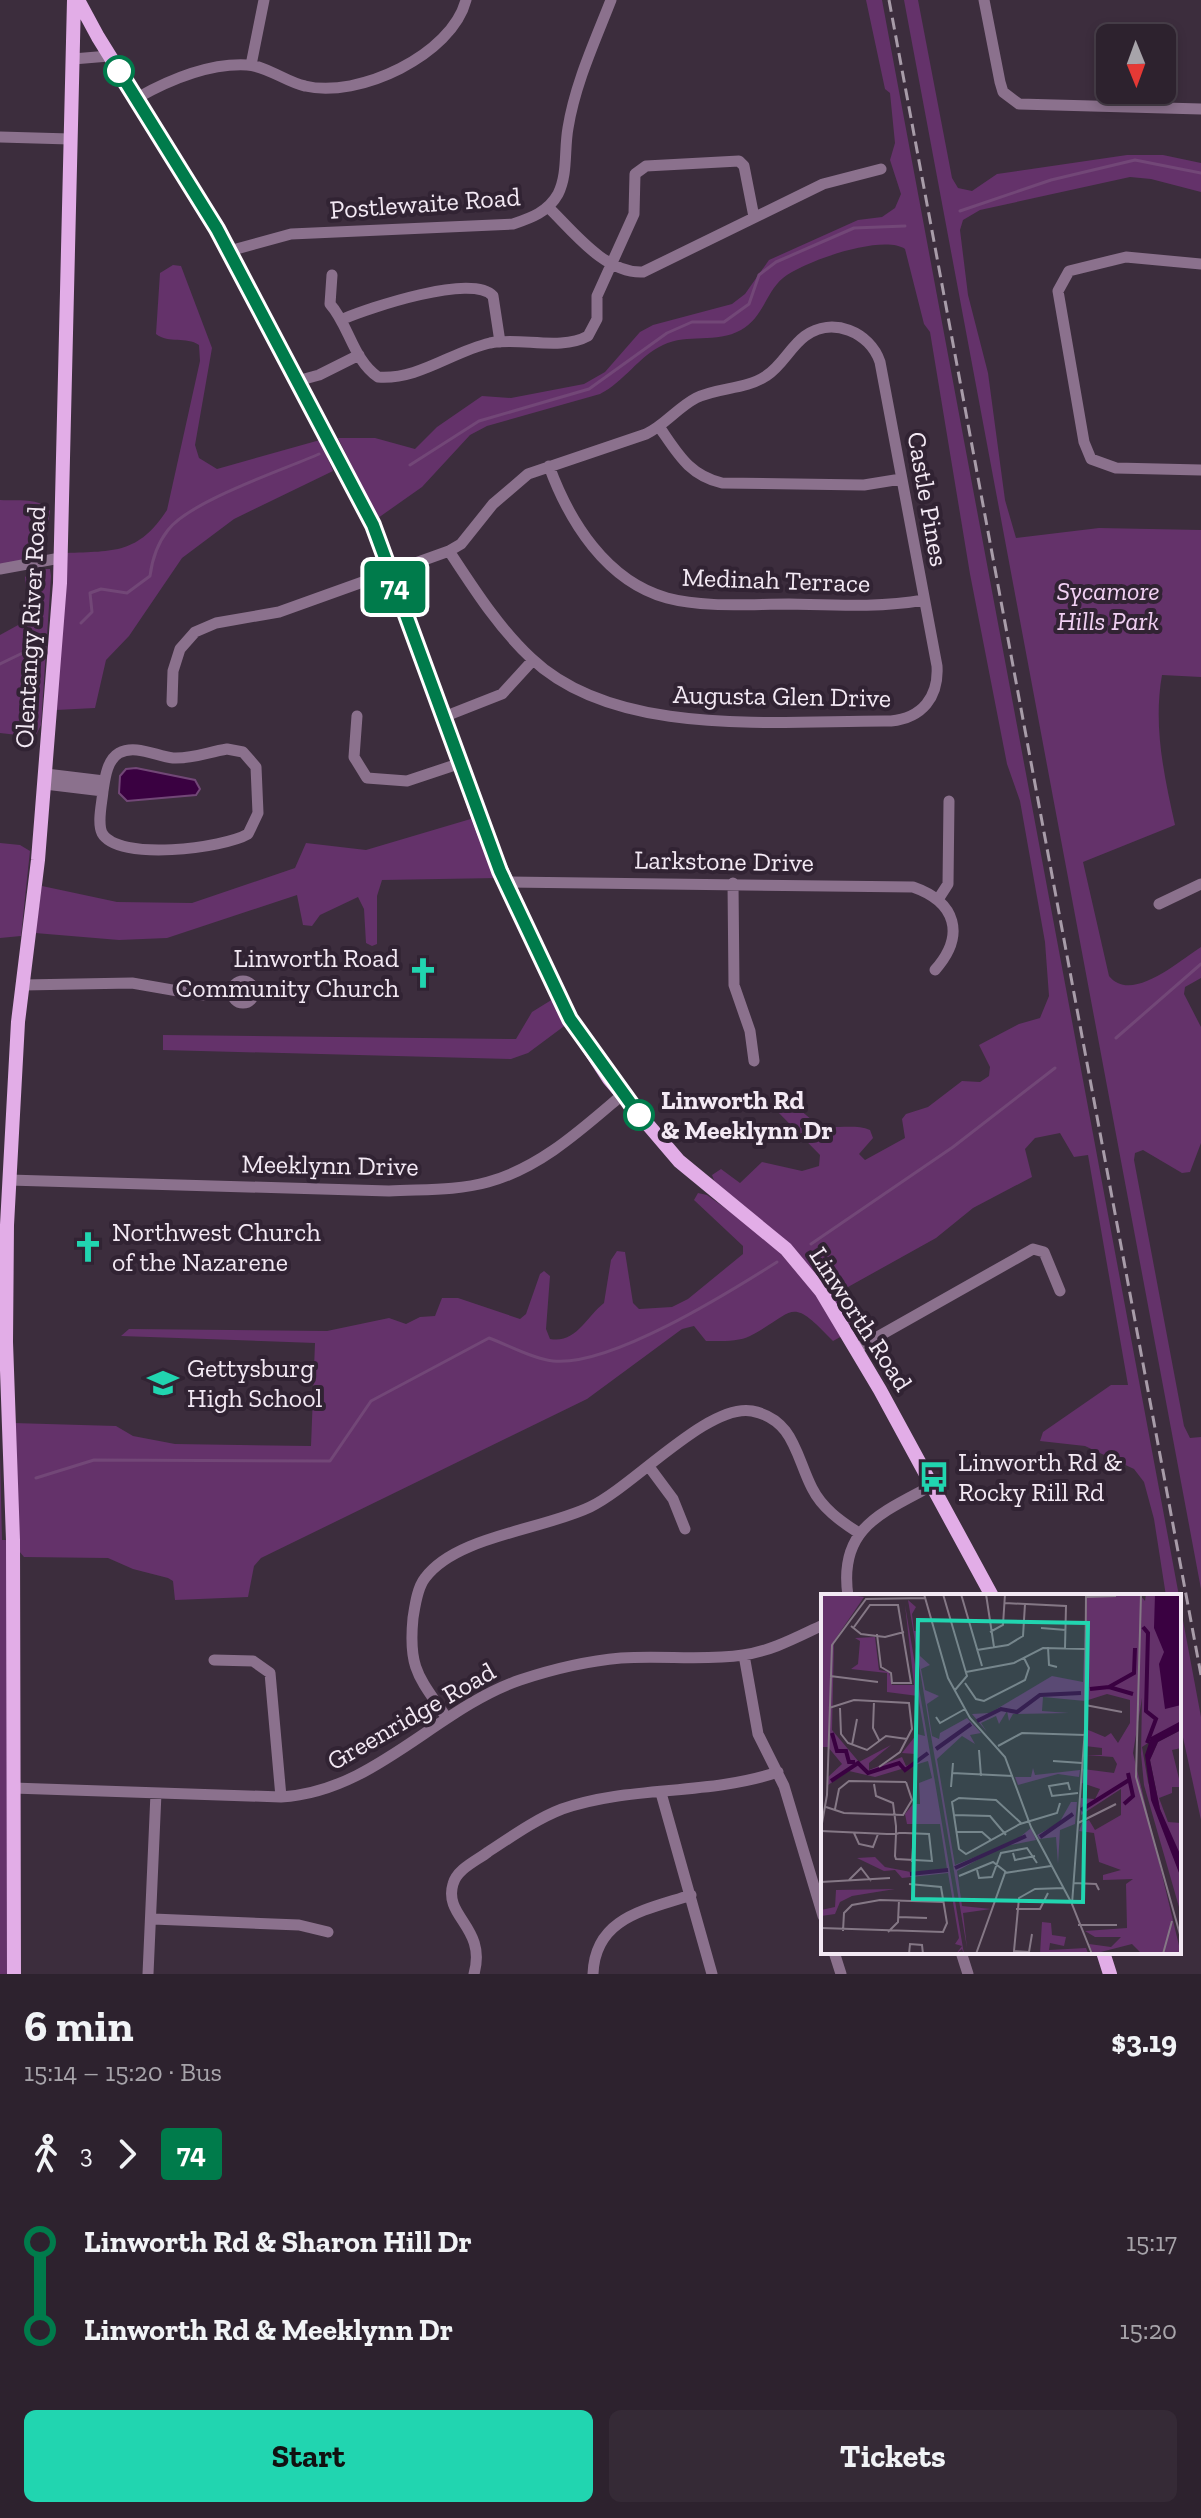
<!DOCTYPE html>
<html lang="en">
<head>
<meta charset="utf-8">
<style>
	:root { --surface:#2d222e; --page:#352a36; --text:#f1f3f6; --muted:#a7a4aa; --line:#483f4a; --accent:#21d5b0 }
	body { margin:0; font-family:"Zilla Slab",serif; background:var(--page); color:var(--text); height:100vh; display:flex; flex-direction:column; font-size:30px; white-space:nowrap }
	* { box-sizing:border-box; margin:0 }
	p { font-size:26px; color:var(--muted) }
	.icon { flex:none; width:44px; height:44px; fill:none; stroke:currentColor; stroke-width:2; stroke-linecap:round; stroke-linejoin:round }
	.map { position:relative; height:1974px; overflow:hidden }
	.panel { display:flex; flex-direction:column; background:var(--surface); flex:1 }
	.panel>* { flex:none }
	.badge { padding:0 16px; border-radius:6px; font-size:28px; line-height:52px }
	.needle { width:52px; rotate:179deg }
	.controls { position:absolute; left:1096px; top:24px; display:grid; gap:16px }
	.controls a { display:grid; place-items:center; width:80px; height:80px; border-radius:12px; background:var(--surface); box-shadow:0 4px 12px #0003,0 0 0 2px var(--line); font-size:40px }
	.map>.badge { position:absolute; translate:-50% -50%; box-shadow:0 0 0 4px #fff }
	.legs { display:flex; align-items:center; gap:12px; height:88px; padding:0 24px; font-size:26px }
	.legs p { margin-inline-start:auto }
	.summary { display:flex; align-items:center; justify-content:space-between; height:136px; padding:0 24px }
	h1 { font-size:44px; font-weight:700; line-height:60px }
	.action { display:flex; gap:16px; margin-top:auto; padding:16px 24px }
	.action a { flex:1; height:92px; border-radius:12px; background:var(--accent); color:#111; font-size:32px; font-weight:700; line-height:92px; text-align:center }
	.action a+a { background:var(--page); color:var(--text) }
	ul { padding:0 24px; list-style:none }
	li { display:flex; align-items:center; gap:28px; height:88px; font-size:30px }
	li i { display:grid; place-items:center; width:12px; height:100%; margin:0 10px; background:currentColor }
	li i::after { content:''; width:20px; height:20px; margin:-10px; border:6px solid; border-radius:50%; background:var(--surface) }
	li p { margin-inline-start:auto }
	li:first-child i { background:linear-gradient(#0000 50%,currentColor 0) }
	li:last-child i { background:linear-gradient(currentColor 50%,#0000 0) }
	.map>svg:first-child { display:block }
	.green { fill:#64326a }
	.water { fill:#3a0141; stroke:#724777; stroke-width:2 }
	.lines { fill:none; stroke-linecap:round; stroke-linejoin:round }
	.stream { stroke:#724777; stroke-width:3 }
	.minor { stroke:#8b718d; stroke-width:11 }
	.major { stroke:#e2ade7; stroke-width:14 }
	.rail { stroke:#a89ca9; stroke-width:3; stroke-dasharray:12 6; stroke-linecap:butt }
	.line-1-casing { stroke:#fff; stroke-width:18 }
	.line-1 { stroke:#007b4b; stroke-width:12 }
	.stop-1-dot { fill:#fff; stroke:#007b4b; stroke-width:4 }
	.labels { text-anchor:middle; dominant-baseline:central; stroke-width:8; stroke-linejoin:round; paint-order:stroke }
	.street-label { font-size:26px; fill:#f3e9f4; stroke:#312333 }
	.park-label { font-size:26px; font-style:italic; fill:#f2d1f4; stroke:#312333 }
	.poi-label { font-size:26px; fill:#f3e9f4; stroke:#312333; text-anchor:start }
	.stop-label { font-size:26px; font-weight:bold; fill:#f3e9f4; stroke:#312333; text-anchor:start }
	.inset-river { fill:none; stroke:#3a0141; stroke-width:4 }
	.inset-road { fill:none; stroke:#857886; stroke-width:2 }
	.view { fill:#21d5b0; fill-opacity:0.15; stroke:#21d5b0; stroke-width:4 }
	.inset-edge { fill:none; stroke:#f3e9f4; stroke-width:4 }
</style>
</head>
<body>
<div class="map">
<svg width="1201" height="1974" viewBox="0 0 1201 1974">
	<rect width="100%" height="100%" fill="#3c2d3d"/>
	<!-- green -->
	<path class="green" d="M866,0H882L1179,1596H1166L1154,1519L1144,1482L1134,1469L1085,1446L1040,1441L1043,1432L1111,1385H1128L1088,1155L1074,1157L1060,1133L1035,1138L1025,1149L1032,1177L973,1208L936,1238L839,1292L852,1323H847C804,1262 775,1227 715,1183L712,1175L721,1169L740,1183L762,1162L802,1171L819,1166L820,1155L777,1111L776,1107C796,1099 802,1115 817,1123C833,1131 854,1123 870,1130L873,1138L859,1154L865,1160L905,1138L902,1119L906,1114L928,1107L962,1081L980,1082L989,1076L990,1067L979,1045L1019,1024L1040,1018L1049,996L1045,942L1020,801L1007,764L970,574L930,332L924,324L905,249C883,234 804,261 783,278C766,292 763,318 741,330C716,344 688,333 663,345C639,356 624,382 600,394L487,426L470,435L422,487L378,518L338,438H375L415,449L437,427L482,396L511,398L584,384L605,372L640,332L653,325L732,304L745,294L769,260L858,220L882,217L895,208L901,194L890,160L895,143L890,93L885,89Z
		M904,0H918L952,178L958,188L972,191L997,174L1127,155H1163L1201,163V192L1151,179L1130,177L980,210L963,220L960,230L968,295L988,373L1005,500L1016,538L1099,528L1201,530V677L1162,675C1153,726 1164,775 1175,825L1083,862L1109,976C1131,1004 1179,961 1201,947V978L1185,987L1184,994L1201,1027V1143L1190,1172L1182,1173L1143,1150L1135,1153L1134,1160L1184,1426L1190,1438L1201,1437V1589Z
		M173,265L181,266L212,348L195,445L199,458L217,469L320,440L333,471L234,519L182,558L129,636L106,660L95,708L56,710L66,553C115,551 138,554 167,510L200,361L199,345C186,336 169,344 156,334L160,273Z
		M0,500C16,501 41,497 50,511C44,552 41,558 0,570Z
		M36,569H50L51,576L41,725L35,737L0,733V635L29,619L25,577Z
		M474,818L498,878L382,880L377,896V944L372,946L366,943L364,909L358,897L320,915L312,926L303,925L297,895L167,938L119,940L35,933L42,886L117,902L192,903L295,868L306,843L366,850Z
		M0,843L20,845L30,851L21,936L0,938Z
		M553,999L567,1024L528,1053L511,1059L163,1050V1035L516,1039L532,1012Z
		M698,1193L707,1195L769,1240L817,1296L842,1336L833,1341C789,1295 797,1311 750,1336C739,1342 718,1341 706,1341L694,1326L682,1329L587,1399L261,1558L254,1566L248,1597L175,1600L173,1581L168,1578L133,1569L108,1558L24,1557L19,1551L13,1423L116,1426L133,1436L175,1444L311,1446L315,1343L121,1336L129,1329L327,1331L389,1318L406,1324L420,1317L435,1316L442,1298H458L520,1319L526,1314L540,1274L544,1271L550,1276L546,1329L550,1339C576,1344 587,1316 604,1303L611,1260L617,1251L625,1252L633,1303L639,1309L672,1307L688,1299L743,1254V1246L694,1200Z
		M0,1456L2,1540H13L14,1974H0Z
		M1179,1599L1201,1717V1820L1179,1719Z"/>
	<!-- water -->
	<path class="water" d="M136,768L195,780L200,789L196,795L127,801L119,793L120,776L126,769Z"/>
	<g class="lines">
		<!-- stream -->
		<path class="stream" d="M960,211L1051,180L1135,160L1201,173
			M410,465L479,421L589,389L667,333L692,322H724L749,304L759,275L776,262L854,228L905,226
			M81,623L92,612L90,593L101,589L127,593L150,576C152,560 157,544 168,530C190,501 283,470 319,454
			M0,664L33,648
			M1116,1038L1201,964
			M811,1244L953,1147L1055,1068
			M36,1478L94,1460L330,1461L371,1401L489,1338C508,1345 533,1359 553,1361C610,1367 728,1293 777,1262"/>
		<!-- minor -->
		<path class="minor" d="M984,0L1000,82L1003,92L1019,104L1201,109
			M73,59L109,56
			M251,65L264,0
			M137,98C169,80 210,63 247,65C267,66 286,82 305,86C358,99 452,55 466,0
			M0,137L70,139
			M548,207C573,231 605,274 643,272L823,184L881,169
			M229,251L291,234L513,224C531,218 548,212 558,194C568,174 564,150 568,128C575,84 595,41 611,0
			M1201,264L1126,257L1069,271L1058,291L1084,442L1091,459L1116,468L1201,470
			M332,275L330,304C349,325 353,360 378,377C419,380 451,352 490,343C520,337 561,351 588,336L597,319V296L634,214L635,174L646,166L739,161L744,166L754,217
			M343,319C369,308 472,273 493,296L500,342
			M297,381L319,375L359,355
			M660,428C678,454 689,475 722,483L864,485L901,479
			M549,466C569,521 606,581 667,598C705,608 749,604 789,604C834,605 879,608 924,600
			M0,569L60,558
			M172,702L173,671L180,649L195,632L216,623L279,612L449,551L461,544L493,504L528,474L646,434C665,425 677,408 696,398C718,387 745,390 766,376C782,366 790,347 805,336C832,316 870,332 880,362L937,666C939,697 922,718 891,721C781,720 617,740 531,658C498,627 474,589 449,551
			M357,716L354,757L367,778L407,781L458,764
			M441,718L502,694L533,660
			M227,749L243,752L256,767L258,813L248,834C224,848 118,862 102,833C97,822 102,803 103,791C105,778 107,760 119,753C135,744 156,756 173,758C193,759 208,752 227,749Z
			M46,774L104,781
			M45,784L103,791
			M505,882L913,887C956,902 966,935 935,970
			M733,883L734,985L750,1031L754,1061
			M939,898L948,884L949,801
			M1159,904L1201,884
			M232 992a11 11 0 1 1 22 0a11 11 0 1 1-22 0Z
			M23,985L132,983L201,995L232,994
			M9,1180L389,1191C422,1189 456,1191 488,1182C540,1168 582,1129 622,1095
			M856,1349L1033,1249L1044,1252L1060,1291
			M650,1468L673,1499L685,1529
			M848,1596C838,1528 881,1513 933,1485
			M744,1655L758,1734L784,1786L823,1916
			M214,1660L253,1661L270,1673L281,1797
			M446,1717C419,1677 408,1669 413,1618C415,1606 417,1588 425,1578C456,1536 542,1530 590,1507C634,1486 708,1403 752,1411C794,1419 796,1457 812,1488C822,1508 840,1521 859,1533
			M13,1788L281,1797C374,1792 436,1709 520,1680C553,1669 587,1661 621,1658C662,1655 703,1661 743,1655C772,1651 797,1637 823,1625
			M661,1793L712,1974
			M153,1919L299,1925L328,1932
			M834,1952L841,1974
			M961,1952L968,1974
			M148,1974L156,1793
			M474,1974C487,1927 443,1917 453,1884C457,1869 476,1861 488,1852C511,1837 536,1819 562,1809C630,1785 707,1796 778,1772
			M593,1974C595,1917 646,1910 691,1895"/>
		<!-- major -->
		<path class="major" d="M78,0L98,37L217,229L373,525L484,832L570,1019L609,1079L679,1161L786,1249L821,1291L880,1390L992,1596
			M1103,1952L1110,1974
			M14,1974L13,1540L6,1342L7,1225L18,1022L38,860L60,583L74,0"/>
		<!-- rail -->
		<path class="rail" d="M889,0L1201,1675"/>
	</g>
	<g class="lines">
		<defs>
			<path id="line-1" d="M119,71L217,229L373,525L500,871L570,1019L639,1115"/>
		</defs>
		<!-- line-1 casing -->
		<use href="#line-1" class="line-1-casing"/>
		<!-- line-1 -->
		<use href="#line-1" class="line-1"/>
	</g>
	<!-- icons -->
	<defs>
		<symbol id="church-bare" viewBox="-9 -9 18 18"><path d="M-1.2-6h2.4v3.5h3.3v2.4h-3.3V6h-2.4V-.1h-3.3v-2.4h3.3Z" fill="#21d5b0" stroke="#312333" stroke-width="2.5" paint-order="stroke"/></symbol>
		<symbol id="school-bare" viewBox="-9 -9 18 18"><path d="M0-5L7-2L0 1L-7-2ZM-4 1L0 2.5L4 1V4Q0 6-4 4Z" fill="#21d5b0" stroke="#312333" stroke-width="2.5" paint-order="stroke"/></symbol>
		<symbol id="bus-bare" viewBox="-9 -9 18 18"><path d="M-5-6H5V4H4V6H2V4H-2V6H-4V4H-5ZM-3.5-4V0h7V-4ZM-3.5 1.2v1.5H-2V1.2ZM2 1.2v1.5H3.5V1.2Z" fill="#21d5b0" stroke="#312333" stroke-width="2.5" paint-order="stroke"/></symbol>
	</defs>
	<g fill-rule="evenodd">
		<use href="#church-bare" x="401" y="951" width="44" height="44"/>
		<use href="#church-bare" x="66" y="1225" width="44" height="44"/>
		<use href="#school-bare" x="141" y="1361" width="44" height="44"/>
		<use href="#bus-bare" x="912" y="1455" width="44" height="44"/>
	</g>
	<!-- markers -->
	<g class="stop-1-dot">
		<circle cx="119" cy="71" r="14"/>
		<circle cx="639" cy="1115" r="14"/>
	</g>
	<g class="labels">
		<!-- street labels -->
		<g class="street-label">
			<text transform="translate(425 203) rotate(-4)">Postlewaite Road</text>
			<text transform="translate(928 499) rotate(80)">Castle Pines</text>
			<text transform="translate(776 580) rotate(2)">Medinah Terrace</text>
			<text transform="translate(30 627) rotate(-87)">Olentangy River Road</text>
			<text transform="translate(782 696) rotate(1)">Augusta Glen Drive</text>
			<text transform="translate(724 861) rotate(1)">Larkstone Drive</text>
			<text transform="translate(330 1165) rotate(1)">Meeklynn Drive</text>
			<text transform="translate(861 1319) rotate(57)">Linworth Road</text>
			<text transform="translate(411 1716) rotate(-30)">Greenridge Road</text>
		</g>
		<!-- park labels -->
		<g class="park-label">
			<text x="1108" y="591">Sycamore<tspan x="1108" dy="30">Hills Park</tspan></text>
		</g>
		<!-- poi labels -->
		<g class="poi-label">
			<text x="399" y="958" text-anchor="end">Linworth Road<tspan x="399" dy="30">Community Church</tspan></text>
			<text x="112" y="1232">Northwest Church<tspan x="112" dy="30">of the Nazarene</tspan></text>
			<text x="187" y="1368">Gettysburg<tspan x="187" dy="30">High School</tspan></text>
			<text x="958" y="1462">Linworth Rd &amp;<tspan x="958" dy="30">Rocky Rill Rd</tspan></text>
		</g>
		<!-- stop labels -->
		<g class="stop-label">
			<text x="661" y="1100">Linworth Rd<tspan x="661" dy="30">&amp; Meeklynn Dr</tspan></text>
		</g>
	</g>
	<!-- overview -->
	<g transform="translate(821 1594)">
		<rect width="360" height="360" fill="#3c2d3d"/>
		<path d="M82,0L30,1L43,3L13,47L11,136L38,168L70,151L48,169V176L81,163L85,172L97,166L94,160L81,159L96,140L104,142L97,102L66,98V79L30,75L37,70L39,47L34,44L54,43L58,76L68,78L71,91H93L84,11L143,360L141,355L135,360L141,352L134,350L138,344L127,279L81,284L74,276L63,277L36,264L54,263L64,273L100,280L126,275L119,230H86L84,220L92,210H99L98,189L111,184L107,167L54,183L28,177L7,191V183L21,170L7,153H0V1ZM300,0H318L324,7L325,0H360V127L321,153L327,188L360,284V320L323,191L320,160L321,104L312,159L360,360H321L311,350L272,360L268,350L290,353L300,343H274L264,337L306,334L305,290L312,285L282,286V281L300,276L278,268L273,239L258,237L261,229L268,226L274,236L300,221V195L260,221L259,204L274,205L279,195L261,189L262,175L293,179L296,170L292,163L265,161H281V154L264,152L265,135L284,143L290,139L297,149L309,129V106L286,100L264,107L222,103L221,117L248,119L192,120L188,127L186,117L178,130L175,122L160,129L166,138L151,120L169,119L231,82L262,88L265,3ZM87,6L95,13L91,20L93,37H99L95,41L99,62L109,71L100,75L104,96L118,102L106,110L111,142L118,145L119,139L146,124L160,139L149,141L154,150L141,142L116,165L134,271L194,247L210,234L215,246L180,253L136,277L141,312L170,315L142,319L146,354ZM360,136V154L351,156L360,193H351V199L338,204L347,228L360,229V270L339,215L329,166L337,148ZM212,174L214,181L259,176L258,183L237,180L197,191L194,183H210ZM250,208H256L254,230L239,236L237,270L235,243L218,245L216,241L238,229ZM74,295L31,302L19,308L14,320L0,322V316L14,313L15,296ZM221,328L230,329L231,341L245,343L243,352L229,349L228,356L265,354L267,359L219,360Z" fill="#64326a"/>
		<path d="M334,0H360V111L344,115L338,70L343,58L333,34ZM360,127V136L337,148L329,166L339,215L359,260L360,284L330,206L324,161L330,143Z" fill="#3a0141"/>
		<path class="inset-river" d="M322,33L327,39L325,117L335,125L326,149M288,93L313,79L314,54M269,95L288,93L312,100M156,127L180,115L196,118L219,101L260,99M11,139L16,157H25L28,168H34M115,155L150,130M10,187L37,169L47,179L78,169L84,176L107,159M303,210L312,202L307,179M260,216L308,186M219,243L252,220M134,274L205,242M89,280L127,276"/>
		<path class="inset-road" d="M103,0L127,84L149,124L184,163L210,233L250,308M122,0L146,82L134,96M140,0L161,72M165,0L173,53M265,0L264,135L251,310L271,360M320,0L315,183L360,344M265,3L295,2M184,9L245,12L244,54M30,32L40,40L64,43L83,38M33,33L49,11H77L90,89H71L70,79L60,73L56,40M220,34L245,36M169,38L182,31L184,0M227,53L228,71L236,73M156,56L187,51L202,42L204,10M145,78L193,69L222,54L265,55M9,82L57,88M144,89L155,105L163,107L204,86L208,74L203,64M53,107L52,134L58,146M264,111L301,118M8,114L33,106L88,109L91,135L79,158L58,173M19,114L20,140L27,149L46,156L65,142L86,145M115,123L119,129L144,115M31,151L36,125M177,152L201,139L264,141M158,156L160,182M232,167L261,169M131,179L192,182M130,193L132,169M249,196L247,189L228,192L231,202L257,199M5,213L23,219L82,221L91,206L85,188M14,215L18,195L28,187L85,188M133,221L169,222L185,241M200,229L175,206L138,204L131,208L138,255L145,260L199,230L236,219L239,209M257,229L295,210M0,235L6,201L11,51L45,5L104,4M0,237L66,240H75L78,239H84L108,240L111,267L75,265L74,262L75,240V232L72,209L55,202L53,190M136,238H161L170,246M33,239L38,250L52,253L57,240M192,259L194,266L214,262M91,268L93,239M156,276L158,284L171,283L180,259L206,254L216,269M138,282L172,268L185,278M28,286L40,274L50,287M0,288L69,284M252,289L275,290L278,296M195,315H219L227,299M78,323L106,324M257,331H296M0,334L122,338L126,329L120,293L88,290M22,337L23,319L31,311L59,306L123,308M67,338L77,328L78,306M211,340L208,358L193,357L198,304L214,295L243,294M88,360L89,350L101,351L102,360M155,360L184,279L230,272M342,360L351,327"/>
		<path class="view" d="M97,26L267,29L262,308L92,305Z"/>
		<rect width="360" height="360" class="inset-edge"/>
	</g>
</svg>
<div class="controls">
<a><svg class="needle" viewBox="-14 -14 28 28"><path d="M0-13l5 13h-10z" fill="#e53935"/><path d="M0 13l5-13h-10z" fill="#a7a4aa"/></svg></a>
</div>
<b class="badge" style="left:395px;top:587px;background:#007b4b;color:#fff">74</b>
</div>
<section class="panel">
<div class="summary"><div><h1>6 min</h1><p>15:14 – 15:20 · Bus</p></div><b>$3.19</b></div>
<div class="legs"><svg class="icon" aria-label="walk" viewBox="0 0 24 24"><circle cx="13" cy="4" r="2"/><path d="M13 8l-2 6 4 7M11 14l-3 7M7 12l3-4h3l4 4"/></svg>3<svg class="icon" aria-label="forward" viewBox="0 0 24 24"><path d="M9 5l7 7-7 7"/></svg><b class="badge" style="background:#007b4b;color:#fff">74</b></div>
<ul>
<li><i style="color:#007b4b"></i><b>Linworth Rd &amp; Sharon Hill Dr</b><p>15:17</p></li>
<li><i style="color:#007b4b"></i><b>Linworth Rd &amp; Meeklynn Dr</b><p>15:20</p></li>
</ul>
<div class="action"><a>Start</a><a>Tickets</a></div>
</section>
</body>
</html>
